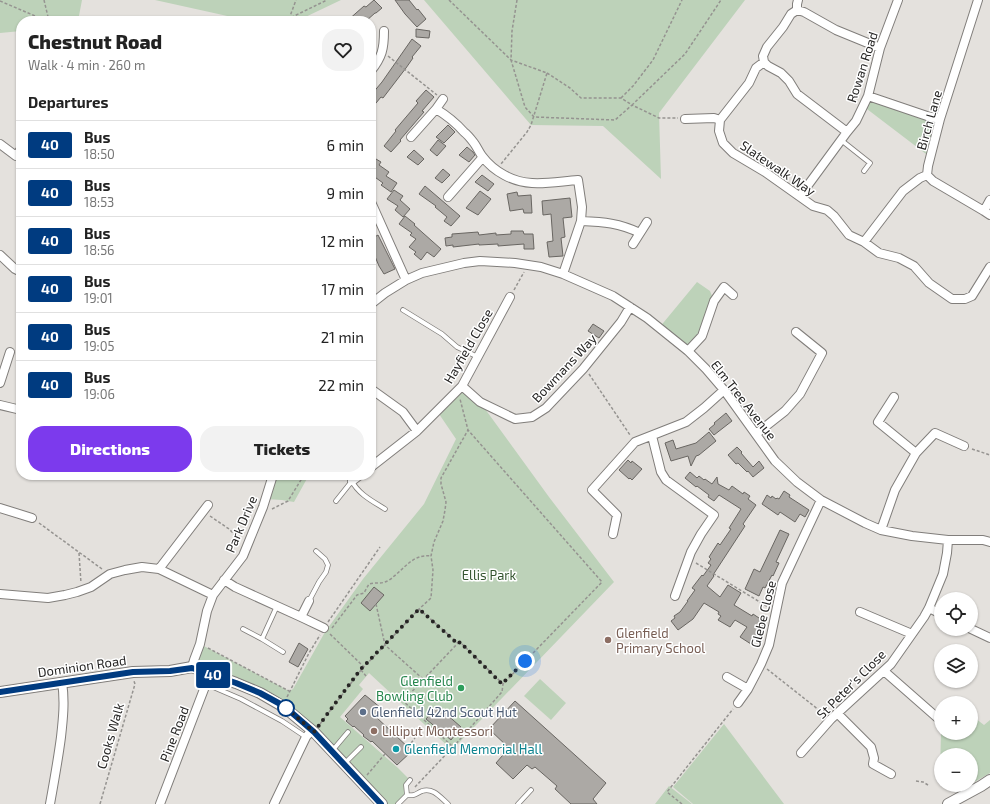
<!DOCTYPE html>
<html lang="en">
<head>
<meta charset="utf-8">
<style>
	:root { --surface:#fff; --page:#f2f2f2; --text:#222; --muted:#767676; --line:#e0e0e0; --accent:#7c3aed }
	body { margin:0; font-family:"Exo 2",sans-serif; background:var(--page); color:var(--text); height:100vh; display:flex; flex-direction:column; font-size:15px; white-space:nowrap }
	* { box-sizing:border-box; margin:0 }
	p { font-size:13px; color:var(--muted) }
	.icon { flex:none; width:22px; height:22px; fill:none; stroke:currentColor; stroke-width:2; stroke-linecap:round; stroke-linejoin:round }
	.map { position:relative; flex:1; overflow:hidden }
	.sheet { position:absolute; left:16px; top:16px; width:360px; height:464px; display:flex; flex-direction:column; background:var(--surface); border-radius:16px; box-shadow:0 1px 3px #0004 }
	.sheet>* { flex:none }
	.badge { padding:0 8px; border-radius:3px; font-size:14px; line-height:26px }
	.fabs { position:absolute; left:934px; top:592px; display:grid; gap:8px }
	.fabs a { display:grid; place-items:center; width:44px; height:44px; border-radius:50%; background:var(--surface); box-shadow:0 1px 3px #0004; font-size:20px }
	.you { position:absolute; width:20px; height:20px; margin:-10px; border:3px solid #fff; border-radius:50%; background:#1a73e8; box-shadow:0 0 0 6px #1a73e833 }
	.map>.badge { position:absolute; translate:-50% -50%; box-shadow:0 0 0 2px #fff }
	h2 { padding:0 12px; font-size:15px; line-height:36px }
	.round { display:grid; place-items:center; flex:none; width:42px; height:42px; border-radius:16px; background:var(--page) }
	.head { display:flex; align-items:center; justify-content:space-between; height:68px; padding:0 12px }
	h1 { font-size:19px; font-weight:800; line-height:30px }
	.primary-button { display:flex; gap:8px; margin-top:auto; padding:8px 12px }
	.primary-button a { flex:1; height:46px; border-radius:16px; background:var(--accent); color:#fff; font-size:16px; font-weight:800; line-height:46px; text-align:center }
	.primary-button a+a { background:var(--page); color:var(--text) }
	ul { padding:0; list-style:none }
	li { display:flex; align-items:center; gap:12px; height:48px; padding:0 12px; border-top:1px solid var(--line) }
	li div { flex:1 }
	li b { display:block; font-size:15px }
	li em { font-style:normal }
	li .badge { min-width:44px; font-weight:700; text-align:center }
	.map>svg:first-child { display:block }
	.green { fill:#bdd2b9 }
	.building { fill:#aca9a5; stroke:#696662 }
	.lines { fill:none; stroke-linecap:round; stroke-linejoin:round }
	.service-casing { stroke:#817e7b; stroke-width:5.5 }
	.minor-casing { stroke:#817e7b; stroke-width:10 }
	.tertiary-casing { stroke:#817e7b; stroke-width:12 }
	.path { stroke:#959390; stroke-width:1.5; stroke-dasharray:3 2; stroke-linecap:butt }
	.service { stroke:#fff; stroke-width:4 }
	.minor { stroke:#fff; stroke-width:8 }
	.tertiary { stroke:#fff; stroke-width:10 }
	.line-casing { stroke:#fff; stroke-width:9 }
	.line { stroke:#003b80; stroke-width:6 }
	.walk { stroke:#262524; stroke-width:4; stroke-dasharray:0 7.2 }
	.education-dot { fill:#8d6e63; stroke:#fff; stroke-width:1.5 }
	.leisure-dot { fill:#2e9e5b; stroke:#fff; stroke-width:1.5 }
	.stop-dot { fill:#fff; stroke:#003b80; stroke-width:2 }
	.service-dot { fill:#5c6f8a; stroke:#fff; stroke-width:1.5 }
	.culture-dot { fill:#0f9aa8; stroke:#fff; stroke-width:1.5 }
	.labels { text-anchor:middle; dominant-baseline:central; stroke-width:3; stroke-linejoin:round; paint-order:stroke }
	.street-label { font-size:13px; fill:#262524; stroke:#fff }
	.park-label { font-size:13px; fill:#33542e; stroke:#fff }
	.education-label { font-size:13px; fill:#785e54; stroke:#fff; text-anchor:start }
	.leisure-label { font-size:13px; fill:#27864d; stroke:#fff; text-anchor:end }
	.service-label { font-size:13px; fill:#4e5e75; stroke:#fff; text-anchor:start }
	.culture-label { font-size:13px; fill:#0d838f; stroke:#fff; text-anchor:start }
</style>
</head>
<body>
<div class="map">
<svg width="990" height="804" viewBox="0 0 990 804">
	<rect width="100%" height="100%" fill="#e4e1dd"/>
	<!-- green -->
	<path class="green" d="M0,0H82L78,21H21V31L0,33Z
		M155,0H341L297,21H250Z
		M424,0H745L659,113L661,179L603,126L531,125Z
		M868,96L940,119L930,157L863,106Z
		M697,282L710,291L714,301L701,338L688,351L659,328Z
		M462,386L480,402L549,497L614,582L452,750L369,673L359,685L363,689L340,717L398,768L410,780L406,785L407,795L398,804H382L284,707L192,667L200,644L289,691L293,689L325,632L363,579L424,504L456,439L437,411Z
		M272,475H309L294,502L282,500L265,499Z
		M540,679L566,703L551,720L524,696Z
		M971,715L984,725L990,720V773L971,784V755H941V774L940,773L941,733H971Z
		M724,724L784,804H693L673,787Z
		M669,786L692,804H655Z"/>
	<!-- building -->
	<path class="building" d="M374,0L382,8L376,13H375L366,21H347L364,6L366,7Z
		M395,0H409L417,10L418,9L426,19L417,27L405,14Z
		M416,29L430,31L429,38L416,37Z
		M412,39L421,46L412,57L413,58L406,68L383,98L381,97L371,109V95L382,82Z
		M426,90L434,97L422,111L424,112L400,140L401,141L391,152L384,146L396,131L395,130L418,103L416,101Z
		M448,125L455,132L444,143L436,137Z
		M438,140L446,146L437,156L430,150Z
		M467,147L473,152L475,155L469,162L459,155Z
		M414,150L424,159L418,165L407,157Z
		M371,156L381,162L379,165L389,172L386,176L397,183L391,192L381,185L383,183L372,175L374,173L373,172L371,174Z
		M443,169L450,175L442,183L435,178Z
		M482,175L494,184L488,191L475,182Z
		M425,186L460,216L451,226L444,221L447,217L435,207L436,206L419,194Z
		M394,190L403,196L400,200L410,209L403,217L395,210L398,206L387,199Z
		M480,191L491,199L478,215L466,208Z
		M517,192L518,196L531,195L532,213H524L523,209L510,211L507,194Z
		M570,198L572,217L563,218L565,237L561,238L563,256L549,257L547,242L553,241L551,214L543,215L542,201Z
		M405,216L415,224L414,225L441,249L434,257L427,252L421,260L414,254L416,252L409,247L416,239L410,235L412,233L399,224Z
		M511,231H523L524,234H533L534,249H524V244L498,246V244L479,245V244L453,247V245L446,246L445,238L452,237V234L478,232L479,235L496,233V235L511,234Z
		M378,235L395,269L384,274L379,266L371,247V239Z
		M593,324L604,331L599,338L588,331Z
		M726,413L732,421L714,435L709,429L715,424L714,423Z
		M709,432L716,441L699,455L696,456L691,466L688,456L671,461L665,443L673,440L676,449L696,443Z
		M737,447L742,452L741,453L753,467L759,461L764,468L753,477L748,471L747,472L738,463L736,464L728,455Z
		M628,460L631,463L632,461L642,469L632,480L630,478L629,479L619,470Z
		M690,472L697,478L699,476L704,480L705,479L712,484L717,477L718,484L729,490L732,486L743,494L744,492L750,496L748,499L756,505L743,524L745,526L713,575L714,576L707,586L720,597L728,585L741,593L734,605L752,616L753,614L765,622L758,633L761,634L757,640L755,639L751,644L740,637L747,627L735,620L730,627L718,620L721,616L718,614L719,612L704,603L693,619L678,630L671,621L675,618L674,616L680,612L688,601H687L695,590L692,588L702,575L703,576L711,565L708,563L711,559L709,557L718,543L720,545L731,529L729,528L741,509L719,495L714,501L708,497L709,495L697,486L696,487L685,478Z
		M784,491L790,495L789,497L809,510L805,517L800,514L795,522L780,512L778,515L762,504L767,495L771,498L772,496L776,499L777,498L779,499Z
		M780,530L789,534L776,562L779,563L773,576L772,575L765,588L763,587L759,596L745,589L754,569L760,572Z
		M374,587L384,595L370,611L361,603Z
		M299,643L308,649L298,667L289,662Z
		M365,695L381,708L375,716L412,751L397,765L372,741L371,742L363,736L364,735L354,726L353,727L346,721L348,719L345,716Z
		M515,701L606,783L593,799L597,804H571L555,789L557,786L535,767L532,769L527,765L513,779L496,763L509,748L489,729Z
		M437,706L461,727L451,740L426,719Z"/>
	<g class="lines">
		<defs>
			<path id="service" d="M841,140L870,163L864,171
				M403,310L442,334L457,347L478,357
				M336,501L352,481C358,494 374,502 385,509
				M309,601L319,582L326,572L328,565L325,559L316,551
				M243,629L262,639L283,652
				M262,639L277,606
				M206,684L241,699L282,721L306,737
				M332,751L348,732
				M344,764L361,747
				M407,795L406,785L410,780
				M398,804L407,795C416,796 415,794 422,791C433,787 441,798 448,804
				M518,804L531,790"/>
			<path id="minor" d="M978,0L940,119L928,166L927,175L933,181L984,211L990,215
				M797,10L791,14L783,27L767,47L763,56L764,62L768,66L781,73L789,81L797,94L847,132
				M797,10L804,12L836,30L880,48
				M797,10V4L798,0
				M764,62L756,68L749,83L720,120L719,131L723,143L733,153L765,172L813,206L827,210L834,216L849,235L864,242L879,253L899,258L914,266L929,283L952,299H965L972,296L990,267
				M371,71C382,57 384,49 384,31
				M868,96L927,116L940,119
				M436,109L443,99
				M685,119L714,118L720,120
				M411,137L436,109C446,115 456,123 464,132C468,135 471,139 474,143C477,147 479,152 482,156C494,172 513,182 532,183C547,184 563,181 578,180L582,207L581,221L563,274
				M0,144L16,156L21,149
				M800,196L847,132L856,121L868,96L880,48L898,0
				M448,197L483,157
				M371,202L406,280
				M984,211L990,200
				M581,221C604,222 619,223 640,233
				M864,242L903,191L920,178L927,175
				M633,244L647,222
				M0,255L15,269L21,272
				M371,304L385,293L406,280L422,273L464,263L480,261L515,263L541,267L563,274L613,296L647,318L688,351L706,369L724,390L775,461L797,482L821,500L865,523L881,530L912,536L948,540H983L990,542
				M688,351L702,336L714,301L724,287L733,295
				M0,383L10,352
				M462,386L480,402L515,419L532,417L546,408L583,369L621,322L630,307
				M371,389L403,412L417,431
				M894,397L878,422L916,453
				M0,405L21,410
				M756,434L785,411L800,394L822,353L796,332
				M652,436L661,472L666,480L714,515L701,534L691,552L675,596
				M371,467L417,431L462,386L510,297
				M352,481L360,475
				M0,508L32,518
				M881,530L895,490L916,453L935,433L964,446
				M613,534L617,515L592,490L635,442L686,422L704,408L724,390
				M159,569L208,505
				M224,580L235,587L301,617L324,628
				M0,594L48,598L65,595L77,592L91,587L110,574L125,570L142,567L159,569L213,595
				M929,608L941,614
				M860,612L912,634
				M301,617L309,601
				M971,629L990,638
				M192,667L194,660L200,644L207,611L213,595L243,556L263,507L273,475
				M884,671L941,721
				M727,677L748,689
				M738,703L748,689L761,664L769,645L782,583L821,500
				M837,713L871,747L874,758L873,764L891,774
				M801,753L831,719L891,664L924,617L929,608L943,574L947,553L948,540
				M50,804C54,782 58,760 61,737C63,719 65,701 62,682
				M160,804L206,684L212,674
				M274,804L306,737L312,730"/>
			<path id="tertiary" d="M0,692L133,672L170,671L192,667L236,683L260,693L284,707L314,732L382,804
				M948,804L981,786L990,780"/>
		</defs>
		<!-- service casing -->
		<use href="#service" class="service-casing"/>
		<!-- minor casing -->
		<use href="#minor" class="minor-casing"/>
		<!-- tertiary casing -->
		<use href="#tertiary" class="tertiary-casing"/>
		<!-- path -->
		<path class="path" d="M44,0L49,21
			M449,0L511,60L547,73L531,125L527,132L501,164
			M517,0L512,31L511,60L525,107L534,117L615,120L632,105L659,118H678
			M0,1L47,21
			M289,19L296,0
			M288,21L290,18L327,0
			M388,56L437,95
			M547,73L570,88L581,98H621L632,105L685,54L721,0
			M621,98L633,86L653,60L682,0
			M514,290L524,272
			M589,374L630,435
			M972,449L990,455
			M272,509L288,501L304,475
			M210,516L229,529L241,541
			M39,523L102,569
			M79,553L81,583
			M696,563L768,607
			M376,604L385,645L423,679
			M419,609L458,643L403,701L424,720L453,747
			M328,622L380,547
			M332,628L357,595L364,593L369,584C375,582 380,584 385,582C388,581 391,579 393,577C406,567 413,554 431,556
			M330,634L364,667
			M458,643L460,642L503,684
			M208,648L289,691
			M767,669L824,714
			M361,670L366,676
			M287,697L309,653L320,635
			M320,724L361,670L419,609L431,598L433,570L431,556L434,542L443,521L445,510L446,502L441,484V478L468,430
			M432,735L438,729
			M408,747L415,738
			M367,775L385,754
			M916,781L923,782L928,785
			M415,787L453,747L502,692L503,684L602,582L468,430L460,399
			M100,804L135,684L134,681
			M682,804L667,792L733,709"/>
		<!-- service -->
		<use href="#service" class="service"/>
		<!-- minor -->
		<use href="#minor" class="minor"/>
		<!-- tertiary -->
		<use href="#tertiary" class="tertiary"/>
	</g>
	<g class="lines">
		<defs>
			<path id="line" d="M0,692L133,672L170,671L192,668L236,683L260,693L284,706L314,732L381,804"/>
		</defs>
		<!-- line casing -->
		<use href="#line" class="line-casing"/>
		<!-- line -->
		<use href="#line" class="line"/>
		<!-- walk -->
		<path class="walk" d="M286,708L284,706L314,732L360,670L419,609L458,644L460,642L502,684L525,661"/>
	</g>
	<!-- markers -->
	<g class="education-dot">
		<circle cx="608" cy="640" r="4"/>
		<circle cx="374" cy="731" r="4"/>
	</g>
	<circle class="leisure-dot" cx="461" cy="688" r="4"/>
	<circle class="stop-dot" cx="286" cy="708" r="8"/>
	<circle class="service-dot" cx="363" cy="712" r="4"/>
	<circle class="culture-dot" cx="396" cy="749" r="4"/>
	<g class="labels">
		<!-- street labels -->
		<g class="street-label">
			<text transform="translate(862 67) rotate(-72)">Rowan Road</text>
			<text transform="translate(929 120) rotate(-74)">Birch Lane</text>
			<text transform="translate(778 168) rotate(34)">Slatewalk Way</text>
			<text transform="translate(468 346) rotate(-60)">Hayfield Close</text>
			<text transform="translate(564 368) rotate(-47)">Bowmans Way</text>
			<text transform="translate(744 400) rotate(52)">Elm Tree Avenue</text>
			<text transform="translate(241 524) rotate(-67)">Park Drive</text>
			<text transform="translate(763 614) rotate(-76)">Glebe Close</text>
			<text transform="translate(82 666) rotate(-8)">Dominion Road</text>
			<text transform="translate(851 684) rotate(-45)">St Peter's Close</text>
			<text transform="translate(174 734) rotate(-69)">Pine Road</text>
			<text transform="translate(110 736) rotate(-74)">Cooks Walk</text>
		</g>
		<!-- park labels -->
		<g class="park-label">
			<text x="489" y="575">Ellis Park</text>
		</g>
		<!-- education labels -->
		<g class="education-label">
			<text x="616" y="633">Glenfield<tspan x="616" dy="15">Primary School</tspan></text>
			<text x="382" y="731">Lilliput Montessori</text>
		</g>
		<!-- leisure labels -->
		<g class="leisure-label">
			<text x="453" y="681">Glenfield<tspan x="453" dy="15">Bowling Club</tspan></text>
		</g>
		<!-- service labels -->
		<g class="service-label">
			<text x="371" y="712">Glenfield 42nd Scout Hut</text>
		</g>
		<!-- culture labels -->
		<g class="culture-label">
			<text x="404" y="749">Glenfield Memorial Hall</text>
		</g>
	</g>
</svg>
<div class="fabs">
<a><svg class="icon" aria-label="locate" viewBox="0 0 24 24"><circle cx="12" cy="12" r="6"/><path d="M12 2v4M12 18v4M2 12h4M18 12h4"/></svg></a>
<a><svg class="icon" aria-label="layers" viewBox="0 0 24 24"><path d="M12 4l9 5-9 5-9-5zM3 14l9 5 9-5"/></svg></a>
<a>+</a>
<a>−</a>
</div>
<div class="you" style="left:525px;top:661px"></div>
<b class="badge" style="left:213px;top:675px;background:#003b80;color:#fff">40</b>
<section class="sheet">
<div class="head"><div><h1>Chestnut Road</h1><p>Walk · 4 min · 260 m</p></div><a class="round"><svg class="icon" aria-label="heart" viewBox="0 0 24 24"><path d="M12 20l-8-8c-3-5 5-10 8-4 3-6 11-1 8 4z"/></svg></a></div>
<h2>Departures</h2>
<ul>
<li><span class="badge" style="background:#003b80;color:#fff">40</span><div><b>Bus</b><p>18:50</p></div><em>6 min</em></li>
<li><span class="badge" style="background:#003b80;color:#fff">40</span><div><b>Bus</b><p>18:53</p></div><em>9 min</em></li>
<li><span class="badge" style="background:#003b80;color:#fff">40</span><div><b>Bus</b><p>18:56</p></div><em>12 min</em></li>
<li><span class="badge" style="background:#003b80;color:#fff">40</span><div><b>Bus</b><p>19:01</p></div><em>17 min</em></li>
<li><span class="badge" style="background:#003b80;color:#fff">40</span><div><b>Bus</b><p>19:05</p></div><em>21 min</em></li>
<li><span class="badge" style="background:#003b80;color:#fff">40</span><div><b>Bus</b><p>19:06</p></div><em>22 min</em></li>
</ul>
<div class="primary-button"><a>Directions</a><a>Tickets</a></div>
</section>
</div>
</body>
</html>
